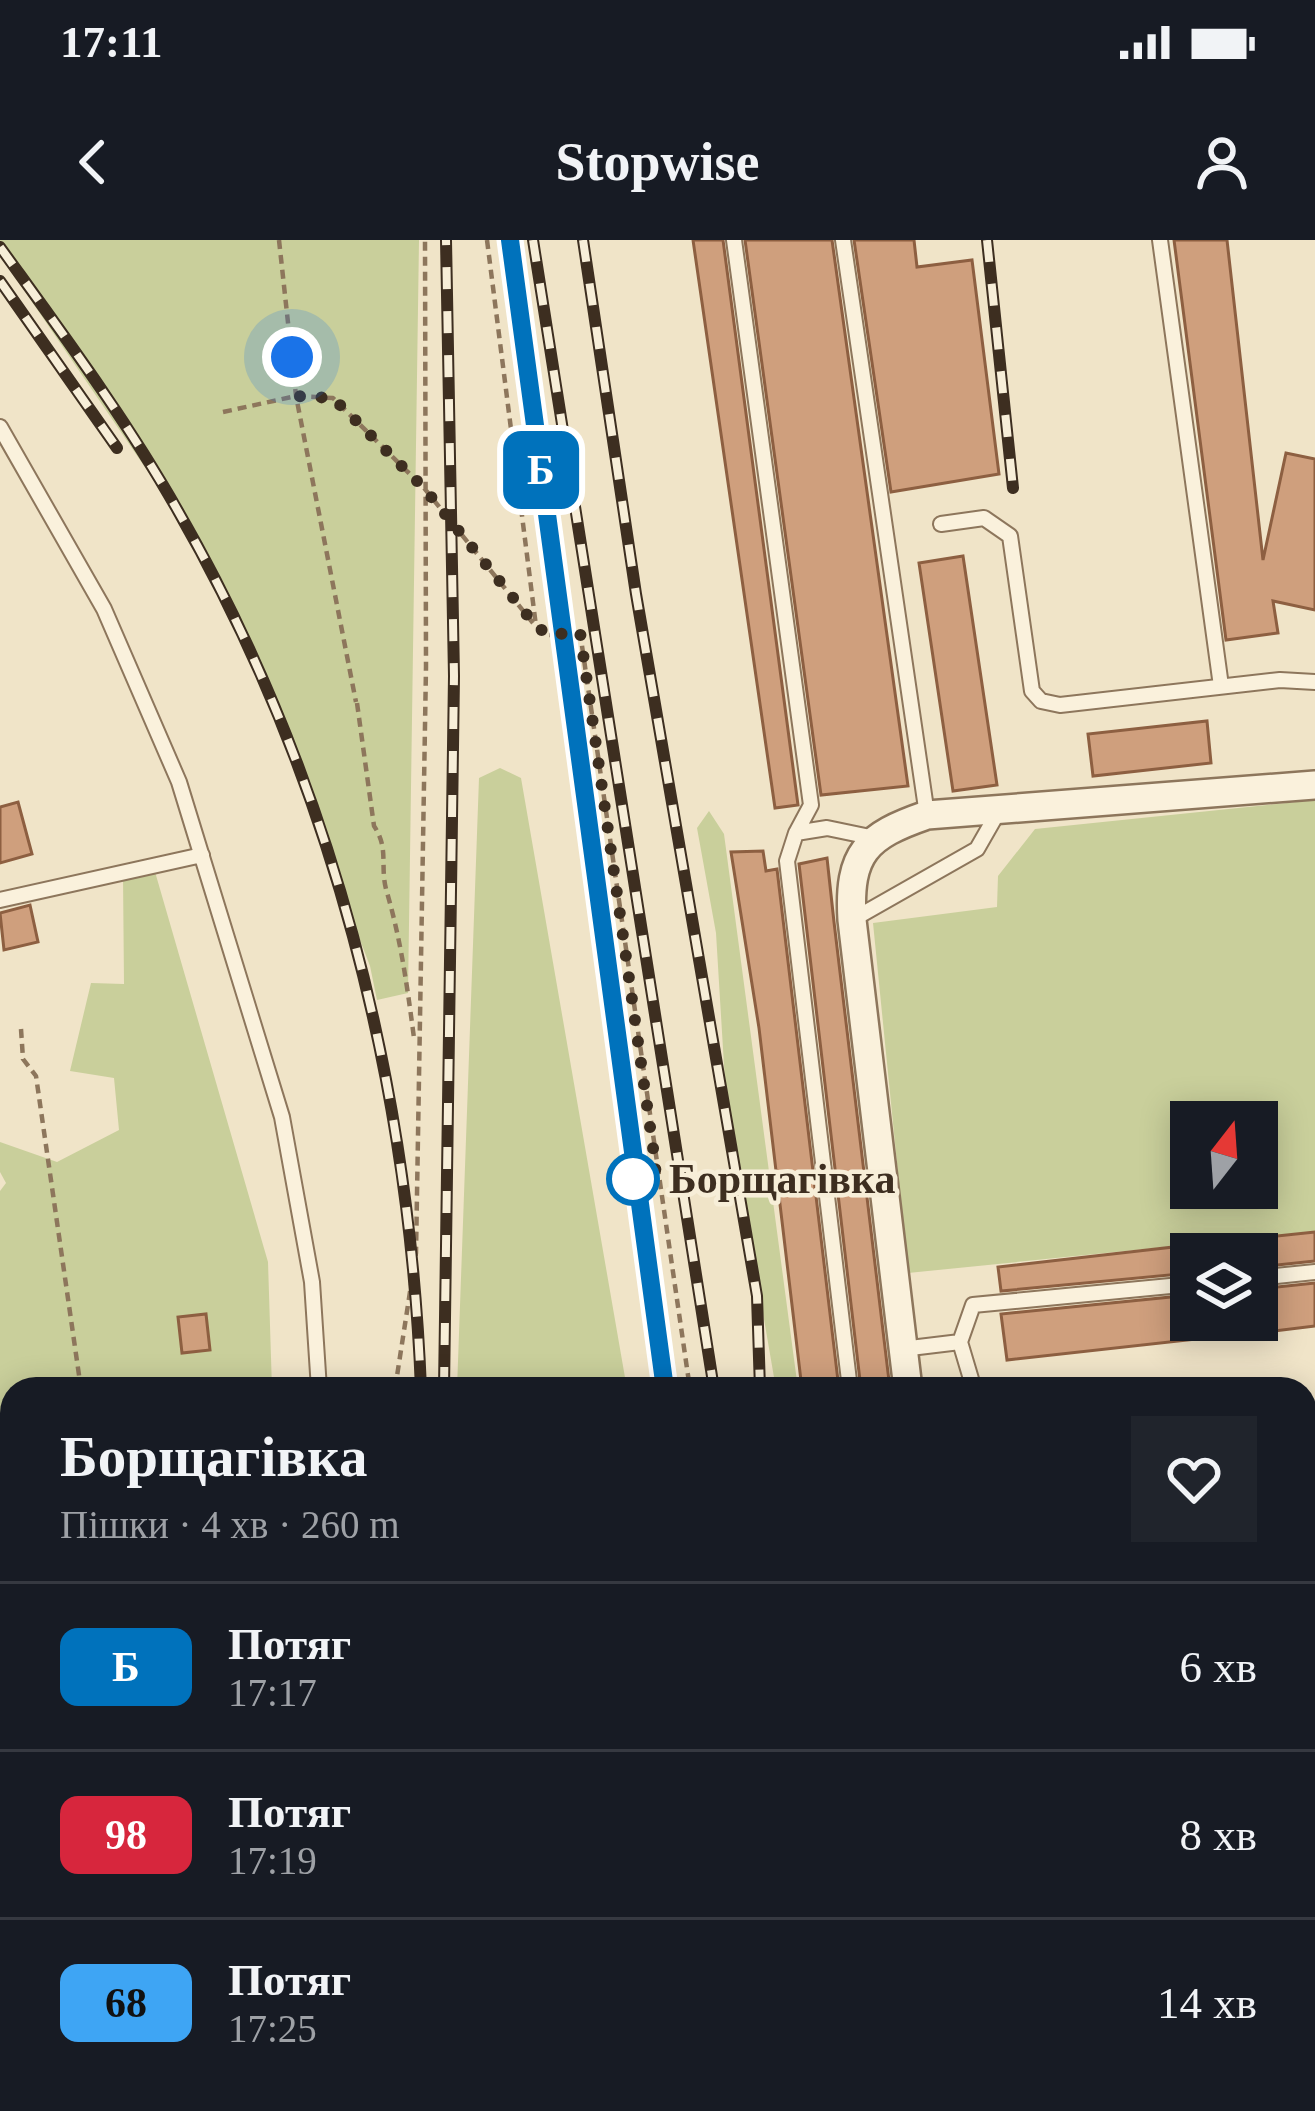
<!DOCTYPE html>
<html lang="uk">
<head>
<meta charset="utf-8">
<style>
	:root { --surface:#171b24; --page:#20242c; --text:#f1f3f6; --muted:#9ea1a6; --line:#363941 }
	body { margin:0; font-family:"Times New Roman",serif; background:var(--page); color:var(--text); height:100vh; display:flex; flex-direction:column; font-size:45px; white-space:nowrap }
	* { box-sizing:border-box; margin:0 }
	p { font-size:39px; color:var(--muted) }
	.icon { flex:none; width:66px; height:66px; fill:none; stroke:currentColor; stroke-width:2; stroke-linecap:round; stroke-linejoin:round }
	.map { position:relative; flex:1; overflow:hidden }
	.drawer { position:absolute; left:0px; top:1137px; width:1317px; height:735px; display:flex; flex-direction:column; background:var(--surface); border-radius:36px 36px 0 0; box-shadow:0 6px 30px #0003 }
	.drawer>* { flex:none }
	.badge { padding:0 24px; border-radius:18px; font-size:42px; line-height:78px }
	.needle { width:78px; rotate:17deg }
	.fabs { position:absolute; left:1170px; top:861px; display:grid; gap:24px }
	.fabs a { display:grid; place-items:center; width:108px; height:108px; border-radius:0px; background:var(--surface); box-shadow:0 6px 30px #0003; font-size:60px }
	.you { position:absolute; width:60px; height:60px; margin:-30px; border:9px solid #fff; border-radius:50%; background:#1a73e8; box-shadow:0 0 0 18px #1a73e833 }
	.map>.badge { position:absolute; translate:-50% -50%; box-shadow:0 0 0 6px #fff }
	.round { display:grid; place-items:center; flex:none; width:126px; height:126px; border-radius:0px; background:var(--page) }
	.overview { display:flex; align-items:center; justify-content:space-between; height:204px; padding:0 60px }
	h1 { font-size:57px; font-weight:800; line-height:90px }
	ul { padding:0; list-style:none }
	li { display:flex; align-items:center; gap:36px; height:168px; padding:0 60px; border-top:3px solid var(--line) }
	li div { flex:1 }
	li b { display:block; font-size:45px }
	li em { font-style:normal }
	li .badge { min-width:132px; font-weight:700; text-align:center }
	.status { display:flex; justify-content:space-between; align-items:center; height:84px; padding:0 60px; background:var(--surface); direction:ltr }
	.status svg { height:33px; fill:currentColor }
	header { display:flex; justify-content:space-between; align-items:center; height:156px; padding:0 60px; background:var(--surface); font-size:54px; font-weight:800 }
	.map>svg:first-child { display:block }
	.green { fill:#c9cf9b; fill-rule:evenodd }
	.building { fill:#cf9f7d; stroke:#8d5f41; stroke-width:3 }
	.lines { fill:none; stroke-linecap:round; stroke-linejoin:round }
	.lane-casing { stroke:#8d765c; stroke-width:18 }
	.street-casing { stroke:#8d765c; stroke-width:32 }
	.primary-casing { stroke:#5b4430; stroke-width:46 }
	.path { stroke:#8d765c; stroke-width:4.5; stroke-dasharray:9 6; stroke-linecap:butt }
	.lane { stroke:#faf1dc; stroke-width:14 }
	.street { stroke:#faf1dc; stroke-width:27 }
	.primary { stroke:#f3d9a0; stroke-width:42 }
	.tram { stroke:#3d2e20; stroke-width:3 }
	.rail-casing { stroke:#3d2e20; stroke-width:12 }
	.rail { stroke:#f7eed8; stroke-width:8; stroke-dasharray:22; stroke-linecap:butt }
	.line-casing { stroke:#fff; stroke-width:27 }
	.line { stroke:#0072bc; stroke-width:18 }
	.walk { stroke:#3d2e20; stroke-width:12; stroke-dasharray:0 21.6 }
	.stop-dot { fill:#fff; stroke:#0072bc; stroke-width:6 }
	.labels { text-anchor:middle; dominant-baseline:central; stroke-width:9; stroke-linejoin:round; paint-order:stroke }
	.stop-label { font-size:42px; font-weight:bold; fill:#3d2e20; stroke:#f7eed8; text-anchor:start }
</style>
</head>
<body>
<div class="status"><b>17:11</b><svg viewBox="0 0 49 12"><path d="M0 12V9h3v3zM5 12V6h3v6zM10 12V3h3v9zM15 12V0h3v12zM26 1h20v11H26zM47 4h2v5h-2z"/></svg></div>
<header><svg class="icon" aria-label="back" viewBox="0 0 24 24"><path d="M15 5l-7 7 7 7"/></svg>Stopwise<svg class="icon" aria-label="person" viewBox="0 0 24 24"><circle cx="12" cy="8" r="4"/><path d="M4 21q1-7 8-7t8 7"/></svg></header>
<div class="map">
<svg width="1315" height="1871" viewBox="0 0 1315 1871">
	<rect width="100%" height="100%" fill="#f0e4c8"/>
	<!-- green -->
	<path class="green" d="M0,0H419L408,753L377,760L370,726L222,340L0,15Z
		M500,528L521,538L627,1149H457L479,538Z
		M1315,560V992L908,1033L873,683L997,667L998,636L1035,589ZM1191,882H1257V948H1191Z
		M709,571L724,594L798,1149H776L726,858L716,693L697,588Z
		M151,618L268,1022L272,1149H12V1309L0,1307V951L6,943L0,932V902L57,922L119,890L114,838L70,831L91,743L124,744L123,636Z
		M25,1860H361V1871H20Z"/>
	<!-- building -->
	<path class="building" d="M693,0H723L798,565L775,568Z
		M745,0H832L908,546L821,555Z
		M854,0H914L917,27L972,20L999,234L891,252Z
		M1174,0H1227L1263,320L1286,213L1315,219V370L1273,361L1278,393L1226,400Z
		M963,316L997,545L953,551L919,323Z
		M1207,481L1211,523L1093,536L1088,494Z
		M18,562L32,614L0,623V567Z
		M763,611L766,631L777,629L839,1149H802L759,788L731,612Z
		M827,618L834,682L890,1149H861L799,624Z
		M30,665L38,702L4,710L0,673Z
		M1315,992V1021L1257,1027V998Z
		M1191,1005V1033L1001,1051L998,1027Z
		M1315,1043V1086L1257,1093V1049Z
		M1191,1055V1080H1241L1242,1094L1007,1120L1001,1074Z
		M206,1074L210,1110L182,1113L178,1077Z"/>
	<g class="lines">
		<defs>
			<path id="lane" d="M734,0L811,565L796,593
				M843,0L927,575
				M1160,0L1221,446
				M0,187L104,369L179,542L282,877L312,1042L319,1149
				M941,284L984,278L1010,296L1032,451L1041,461L1060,465L1280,440L1315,442
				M0,660L202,615
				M852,680L977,609L1001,567
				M1257,1038L1315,1032
				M902,1109L960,1102
				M850,1149L787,621L796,593L827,588L875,598
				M974,1149L960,1102L973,1065L1191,1044
				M1305,1336H1315
				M1305,1676L1315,1669
				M1305,1763L1315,1832
				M683,1860L685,1871
				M1014,1871L1036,1860
				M1271,1871L1283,1860"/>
			<path id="street" d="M908,1149L852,680C848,613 866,596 927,575L1315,545
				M984,1860L988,1871"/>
			<path id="primary" d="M1305,1458L1315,1457
				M1305,1515L1315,1514
				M0,1548H12
				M0,1652L12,1651"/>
		</defs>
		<!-- lane casing -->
		<use href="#lane" class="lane-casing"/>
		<!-- street casing -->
		<use href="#street" class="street-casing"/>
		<!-- primary casing -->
		<use href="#primary" class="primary-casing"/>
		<!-- path -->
		<path class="path" d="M279,0L296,156L356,462
			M487,0L536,386L549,395L580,392L690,1149
			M223,172L296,156L333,158L424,248L533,383
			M357,463L374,586C389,608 380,625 386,649C401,700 407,745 414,798
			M21,789L23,819L36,836L81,1149
			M395,1149L416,1013L426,427L425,0
			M0,1226L12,1260
			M0,1298L12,1301
			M0,1443L12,1441
			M120,1860L123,1871
			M787,1860L789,1871
			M806,1860L808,1871
			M1236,1860L1244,1865L1238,1871
			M1056,1868L1073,1860
			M63,1871L69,1860
			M1109,1871L1120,1860"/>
		<!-- lane -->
		<use href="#lane" class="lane"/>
		<!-- street -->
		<use href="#street" class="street"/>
		<!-- primary -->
		<use href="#primary" class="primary"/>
		<!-- tram -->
		<path class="tram" d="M1305,1480H1315
			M0,1603L12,1602"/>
		<defs>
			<path id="rail" d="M510,0L665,1149
				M533,0L714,1149
				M583,0L636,354L757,1056L760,1149
				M987,0L1013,248
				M0,7C62,93 126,179 178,271C332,539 409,842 421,1149
				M0,41L117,208
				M444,1149L454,436L446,0
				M774,1860L775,1871
				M824,1860L826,1871
				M846,1860L848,1871
				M871,1860L872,1871
				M918,1860L923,1871
				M387,1871V1860
				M442,1871L443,1860"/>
		</defs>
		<!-- rail casing -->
		<use href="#rail" class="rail-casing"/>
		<!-- rail -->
		<use href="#rail" class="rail"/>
	</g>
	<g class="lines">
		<defs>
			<path id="line" d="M510,0L665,1149"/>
		</defs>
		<!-- line casing -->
		<use href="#line" class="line-casing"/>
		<!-- line -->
		<use href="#line" class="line"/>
		<!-- walk -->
		<path class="walk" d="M292,117L296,156L333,158L424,248L536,386L549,395L580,392L656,929L633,939"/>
	</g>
	<!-- markers -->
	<circle class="stop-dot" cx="633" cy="939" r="24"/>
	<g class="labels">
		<!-- stop labels -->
		<g class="stop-label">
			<text x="669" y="939">Борщагівка</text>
		</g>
	</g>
</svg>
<div class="fabs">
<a><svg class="needle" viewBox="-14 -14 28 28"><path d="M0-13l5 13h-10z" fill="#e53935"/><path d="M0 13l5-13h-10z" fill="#9ea1a6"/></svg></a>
<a><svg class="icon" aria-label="layers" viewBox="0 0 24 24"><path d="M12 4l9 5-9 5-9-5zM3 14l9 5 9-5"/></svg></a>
</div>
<div class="you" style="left:292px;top:117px"></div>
<b class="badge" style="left:541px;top:230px;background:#0072bc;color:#fff">Б</b>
<section class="drawer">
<div class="overview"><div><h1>Борщагівка</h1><p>Пішки · 4 хв · 260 m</p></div><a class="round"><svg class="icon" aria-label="heart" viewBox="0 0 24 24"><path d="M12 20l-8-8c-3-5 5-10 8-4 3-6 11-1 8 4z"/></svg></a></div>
<ul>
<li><span class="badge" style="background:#0072bc;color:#fff">Б</span><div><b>Потяг</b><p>17:17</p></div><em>6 хв</em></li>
<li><span class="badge" style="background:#d7263d;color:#fff">98</span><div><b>Потяг</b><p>17:19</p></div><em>8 хв</em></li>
<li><span class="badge" style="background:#3ea5f4;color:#111">68</span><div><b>Потяг</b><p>17:25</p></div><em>14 хв</em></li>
</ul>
</section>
</div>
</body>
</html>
